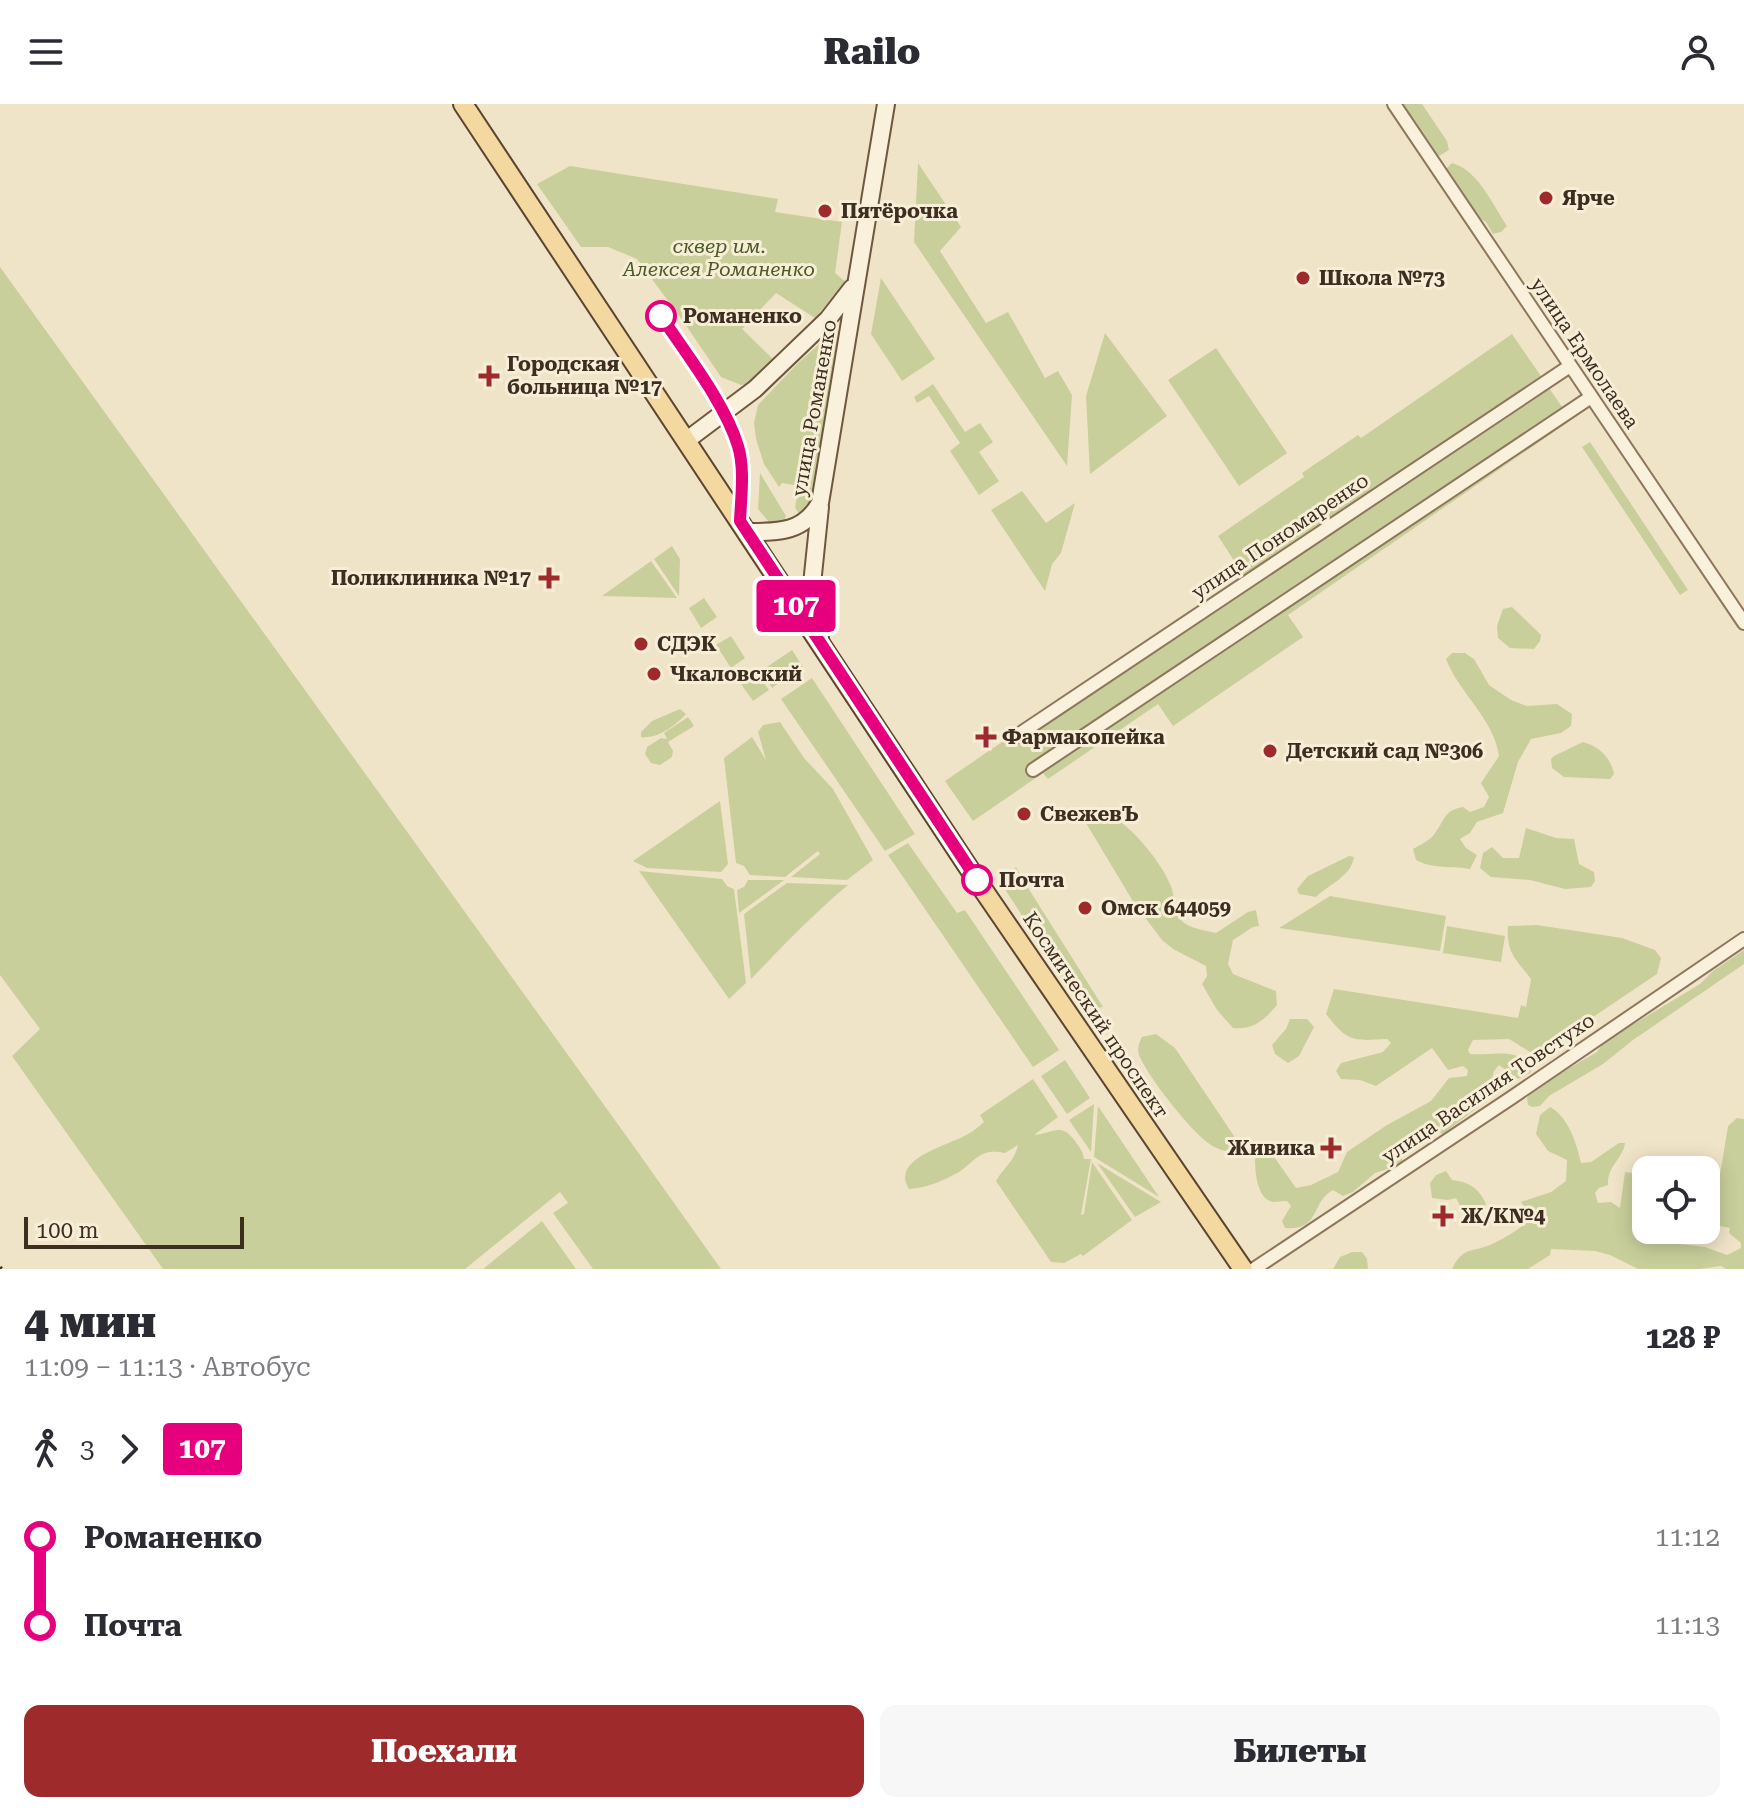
<!DOCTYPE html>
<html lang="ru">
<head>
<meta charset="utf-8">
<style>
	:root { --surface:#fff; --page:#f7f7f7; --text:#2b2b33; --muted:#7c7c81; --accent:#9e2a2b }
	body { margin:0; font-family:"Roboto Serif",serif; background:var(--page); color:var(--text); height:100vh; display:flex; flex-direction:column; font-size:30px; white-space:nowrap }
	* { box-sizing:border-box; margin:0 }
	p { font-size:26px; color:var(--muted) }
	.icon { flex:none; width:44px; height:44px; fill:none; stroke:currentColor; stroke-width:2; stroke-linecap:round; stroke-linejoin:round }
	.map { position:relative; height:1165px; overflow:hidden }
	.drawer { display:flex; flex-direction:column; background:var(--surface); flex:1 }
	.drawer>* { flex:none }
	.badge { padding:0 16px; border-radius:6px; font-size:28px; line-height:52px }
	.tools { position:absolute; left:1632px; top:1052px; display:grid; gap:16px }
	.tools a { display:grid; place-items:center; width:88px; height:88px; border-radius:16px; background:var(--surface); box-shadow:0 4px 20px #0003; font-size:40px }
	.scale { position:absolute; left:24px; bottom:20px; width:220px; box-sizing:border-box; padding-left:8px; border:4px solid #3d2e20; border-top:0; font-size:22px; line-height:28px; white-space:nowrap; color:#3d2e20; -webkit-text-stroke:6px #f7eed8; paint-order:stroke }
	.map>.badge { position:absolute; translate:-50% -50%; box-shadow:0 0 0 4px #fff }
	.legs { display:flex; align-items:center; gap:12px; height:88px; padding:0 24px; font-size:26px }
	.legs p { margin-inline-start:auto }
	.headline { display:flex; align-items:center; justify-content:space-between; height:136px; padding:0 24px }
	h1 { font-size:44px; font-weight:800; line-height:60px }
	.cta { display:flex; gap:16px; margin-top:auto; padding:16px 24px }
	.cta a { flex:1; height:92px; border-radius:16px; background:var(--accent); color:#fff; font-size:32px; font-weight:800; line-height:92px; text-align:center }
	.cta a+a { background:var(--page); color:var(--text) }
	ul { padding:0 24px; list-style:none }
	li { display:flex; align-items:center; gap:28px; height:88px; font-size:30px }
	li i { display:grid; place-items:center; width:12px; height:100%; margin:0 10px; background:currentColor }
	li i::after { content:''; width:20px; height:20px; margin:-10px; border:6px solid; border-radius:50%; background:var(--surface) }
	li p { margin-inline-start:auto }
	li:first-child i { background:linear-gradient(#0000 50%,currentColor 0) }
	li:last-child i { background:linear-gradient(currentColor 50%,#0000 0) }
	header { display:flex; justify-content:space-between; align-items:center; height:104px; padding:0 24px; background:var(--surface); font-size:36px; font-weight:800 }
	.map>svg:first-child { display:block }
	.green { fill:#c9cf9b }
	.lines { fill:none; stroke-linecap:round; stroke-linejoin:round }
	.street-casing { stroke:#8d765c; stroke-width:16 }
	.secondary-casing { stroke:#6f573f; stroke-width:20 }
	.primary-casing { stroke:#5b4430; stroke-width:22 }
	.street { stroke:#faf1dc; stroke-width:12 }
	.secondary { stroke:#faf1dc; stroke-width:16 }
	.primary { stroke:#f3d9a0; stroke-width:18 }
	.rail { stroke:#3d2e20; stroke-width:4; stroke-dasharray:14 14; stroke-linecap:butt }
	.line-1-casing { stroke:#fff; stroke-width:18 }
	.line-1 { stroke:#e6007e; stroke-width:12 }
	.poi-dot { fill:#9e2a2b; stroke:#f7eed8; stroke-width:3 }
	.stop-1-dot { fill:#fff; stroke:#e6007e; stroke-width:4 }
	.labels { text-anchor:middle; dominant-baseline:central; stroke-width:6; stroke-linejoin:round; paint-order:stroke }
	.poi-label { font-size:20px; font-weight:bold; fill:#3d2e20; stroke:#f7eed8; text-anchor:start }
	.park-label { font-size:20px; font-style:italic; fill:#4d5a26; stroke:#f7eed8 }
	.stop-label { font-size:20px; font-weight:bold; fill:#3d2e20; stroke:#f7eed8; text-anchor:start }
	.street-label { font-size:20px; fill:#3d2e20; stroke:#f7eed8 }
</style>
</head>
<body>
<header><svg class="icon" aria-label="menu" viewBox="0 0 24 24"><path d="M4 6h16M4 12h16M4 18h16"/></svg>Railo<svg class="icon" aria-label="person" viewBox="0 0 24 24"><circle cx="12" cy="8" r="4"/><path d="M4 21q1-7 8-7t8 7"/></svg></header>
<div class="map">
<svg width="1744" height="1165" viewBox="0 0 1744 1165">
	<rect width="100%" height="100%" fill="#f0e4c8"/>
	<!-- green -->
	<path class="green" d="M1400,0H1422L1447,37L1449,46L1439,52L1433,50Z
		M918,59L961,123L940,147L986,219L1008,208L1045,274L1058,267L1072,291L1067,362L914,138Z
		M1452,59C1478,66 1493,101 1507,122L1501,128L1493,130L1486,118L1474,111L1446,65Z
		M570,62L778,95L775,108L842,118L835,169L846,178L815,214L776,189L742,225L774,256L751,280L741,281L721,273L683,217L637,155L608,143H581L537,80Z
		M0,163L630,1037L721,1165H593L553,1109L568,1099L560,1088L465,1165H163L12,952L40,925L0,871Z
		M881,174L935,255L902,277L871,230Z
		M836,225L838,228L837,261L813,393L801,414L795,403L799,382L782,379L779,383L764,360L756,335L754,319L758,301L797,260Z
		M1105,229L1167,312L1090,370L1086,292Z
		M1512,230L1571,316L1288,511L1303,533L1173,622L1158,600L1048,675L1043,669L973,717L945,677L1244,472L1218,432L1304,373L1302,369L1358,331L1361,334Z
		M1216,244L1287,349L1239,382L1168,276Z
		M933,280L965,328L980,319L993,338L979,348L999,377L979,391L950,347L960,339L929,292L917,299L914,293Z
		M1590,338L1688,486L1680,491L1582,343Z
		M760,369L786,412L783,421L768,417L758,405Z
		M1022,387L1046,419L1075,399L1061,449L1052,460L1045,487L991,406Z
		M672,442L680,455L679,492L654,455Z
		M651,457L677,494L602,492Z
		M704,494L717,513L701,524L689,504Z
		M1512,503L1541,531L1540,537L1534,545L1510,544L1498,534L1497,522L1503,505Z
		M731,532L745,554L731,564L716,541Z
		M792,546L803,563L772,584L761,567Z
		M1452,549H1465L1474,555L1489,581L1511,596L1527,602L1557,600L1572,610L1571,622L1561,629L1531,635L1518,658L1503,709L1477,718L1470,729L1460,735L1466,744L1477,751L1470,765C1453,762 1431,765 1416,756L1413,745C1420,741 1431,736 1435,729C1445,716 1444,706 1463,703L1470,708L1484,703L1489,693L1481,679L1499,652C1494,615 1459,589 1446,555Z
		M757,570L769,586L753,597L741,580Z
		M812,574L915,730L885,747L781,595Z
		M680,605L686,610C675,622 658,635 641,633V628L652,617Z
		M688,613L694,622L668,638L673,647L672,653L660,661L651,659L645,650L647,643L661,634L667,635L664,629Z
		M780,618L804,654L833,685L873,756L847,776L791,773L820,750L818,747L785,773L750,771L744,762L736,759L724,654L752,633L766,656L758,628L763,621Z
		M1583,638C1599,642 1611,654 1614,670L1610,675L1564,673L1552,664L1551,655L1554,652Z
		M720,697L728,760L721,768L647,764L633,757Z
		M1092,705C1120,706 1160,755 1170,780C1175,791 1174,806 1181,816C1189,825 1205,826 1216,829L1248,808L1256,806L1259,822L1253,823L1233,836L1228,860L1233,870L1276,887L1277,901C1264,916 1254,926 1233,924L1217,906L1202,880L1207,872L1206,862L1173,845L1162,836L1134,799L1083,714L1086,707Z
		M1526,724L1556,734L1574,735L1579,760L1594,768L1595,777L1591,783L1565,785L1530,776L1491,773L1480,764L1483,749L1492,743L1503,754H1519Z
		M908,739L957,809L965,806L1059,946L1033,963L888,751Z
		M1349,752L1354,753C1352,771 1330,780 1316,793L1299,790L1297,785L1308,772Z
		M1016,763L1025,779L1103,903L1091,905L1078,897L1006,787L1005,776Z
		M639,767L722,775L727,782L734,785L746,879L729,895Z
		M748,776H784L739,809L737,786L744,783Z
		M787,779L848,781C813,810 782,843 751,875L744,810Z
		M1330,792L1446,812L1440,847L1279,824Z
		M1537,821L1622,834L1655,846L1661,854L1657,870L1541,948H1530L1509,935L1473,936L1468,946L1470,950C1492,952 1518,942 1532,964L1530,969L1518,975L1499,961L1494,967L1487,996L1443,1030L1433,1026L1401,1049L1403,1060L1375,1069L1353,1088L1343,1092L1333,1086C1311,1097 1321,1127 1285,1124L1282,1117L1291,1102L1287,1097C1282,1097 1277,1098 1273,1098C1257,1095 1255,1068 1255,1055L1262,1049L1270,1047L1296,1084L1311,1081L1338,1068L1347,1048L1387,1021L1431,997L1449,974L1467,972L1468,966L1463,962L1448,966L1432,944L1376,982L1360,976L1341,975L1336,967L1341,959L1383,948L1391,939L1387,935C1352,937 1348,938 1326,910L1334,885L1518,914L1521,901L1526,903L1531,875C1516,855 1506,849 1508,822Z
		M1447,822L1505,832L1501,858L1443,849Z
		M1744,846V860L1633,936L1603,960L1549,992L1540,1002L1532,1003L1528,1001L1527,994L1533,985L1597,948L1604,938L1700,880L1713,867Z
		M1290,915H1307L1314,923L1299,952L1288,959L1275,950L1272,941L1286,925Z
		M1156,930L1175,944L1240,1041L1237,1049C1226,1047 1217,1046 1208,1039C1190,1026 1147,972 1139,951C1137,944 1139,939 1142,933Z
		M1065,956L1090,994L1067,1010L1041,972Z
		M1033,975L1058,1013L1034,1031C1054,1029 1061,1018 1075,1037C1080,1044 1083,1047 1084,1055H1091L1081,1111L1084,1110L1092,1058L1132,1116L1083,1152L1081,1150L1064,1159L1051,1158L996,1077C1005,1062 1014,1058 1018,1041L1005,1049C980,1044 978,1055 959,1068C943,1077 927,1084 909,1085C889,1054 951,1041 968,1030C974,1027 979,1022 984,1018L980,1011Z
		M1094,1000L1091,1048L1069,1016Z
		M1098,1002L1159,1093L1094,1053Z
		M1550,1003C1568,1012 1577,1040 1581,1059L1591,1058L1619,1039H1625C1623,1055 1607,1062 1608,1081L1599,1084L1595,1089L1598,1099L1611,1098L1620,1104L1625,1068L1646,1071V1122H1632L1645,1129L1656,1130L1671,1139L1705,1143L1727,1151L1741,1144V1139L1729,1129L1730,1124L1720,1122L1713,1113L1728,1022L1737,1014L1744,1015V1165H1726L1721,1162L1700,1165H1638L1610,1151L1595,1147L1551,1145L1550,1151L1528,1165H1452C1463,1141 1475,1149 1494,1139C1507,1133 1520,1124 1532,1115L1521,1098L1551,1088L1566,1077L1567,1056L1548,1047L1536,1030L1540,1011Z
		M1097,1059L1161,1098L1135,1113Z
		M1446,1067L1452,1076C1469,1078 1479,1084 1486,1100L1479,1113L1465,1111L1456,1094L1448,1096L1432,1094L1430,1079L1436,1071Z
		M542,1117L576,1165H483Z
		M1352,1148H1362L1367,1155L1368,1165H1333L1340,1153Z"/>
	<g class="lines">
		<defs>
			<path id="street" d="M1394,0L1744,519
				M1012,635L1570,262
				M1033,666L1591,293
				M1254,1165L1511,994L1744,835"/>
			<path id="secondary" d="M687,336L755,285L828,215L852,184
				M820,403L811,490L820,534
				M747,428C778,428 803,429 820,399L886,0"/>
			<path id="primary" d="M463,0L984,787L1243,1165"/>
		</defs>
		<!-- street casing -->
		<use href="#street" class="street-casing"/>
		<!-- secondary casing -->
		<use href="#secondary" class="secondary-casing"/>
		<!-- primary casing -->
		<use href="#primary" class="primary-casing"/>
		<!-- street -->
		<use href="#street" class="street"/>
		<!-- secondary -->
		<use href="#secondary" class="secondary"/>
		<!-- primary -->
		<use href="#primary" class="primary"/>
		<!-- rail -->
		<path class="rail" d="M0,1163L1,1165"/>
	</g>
	<g class="lines">
		<defs>
			<path id="line-1" d="M661,212C686,250 725,299 738,342C745,365 741,393 740,417L977,776"/>
		</defs>
		<!-- line-1 casing -->
		<use href="#line-1" class="line-1-casing"/>
		<!-- line-1 -->
		<use href="#line-1" class="line-1"/>
	</g>
	<!-- markers -->
	<g class="poi-dot">
		<circle cx="1546" cy="94" r="8"/>
		<circle cx="825" cy="107" r="8"/>
		<circle cx="1303" cy="174" r="8"/>
		<path d="M485 260h8v8h8v8h-8v8h-8v-8h-8v-8h8z"/>
		<path d="M545 462h8v8h8v8h-8v8h-8v-8h-8v-8h8z"/>
		<circle cx="641" cy="540" r="8"/>
		<circle cx="654" cy="570" r="8"/>
		<path d="M982 621h8v8h8v8h-8v8h-8v-8h-8v-8h8z"/>
		<circle cx="1270" cy="647" r="8"/>
		<circle cx="1024" cy="710" r="8"/>
		<circle cx="1085" cy="804" r="8"/>
		<path d="M1327 1032h8v8h8v8h-8v8h-8v-8h-8v-8h8z"/>
		<path d="M1439 1100h8v8h8v8h-8v8h-8v-8h-8v-8h8z"/>
	</g>
	<g class="stop-1-dot">
		<circle cx="661" cy="212" r="14"/>
		<circle cx="977" cy="776" r="14"/>
	</g>
	<g class="labels">
		<!-- poi labels -->
		<g class="poi-label">
			<text x="1562" y="94">Ярче</text>
			<text x="841" y="107">Пятёрочка</text>
			<text x="1319" y="174">Школа №73</text>
			<text x="507" y="260">Городская<tspan x="507" dy="23">больница №17</tspan></text>
			<text x="531" y="474" text-anchor="end">Поликлиника №17</text>
			<text x="657" y="540">СДЭК</text>
			<text x="670" y="570">Чкаловский</text>
			<text x="1002" y="633">Фармакопейка</text>
			<text x="1286" y="647">Детский сад №306</text>
			<text x="1040" y="710">СвежевЪ</text>
			<text x="1101" y="804">Омск 644059</text>
			<text x="1315" y="1044" text-anchor="end">Живика</text>
			<text x="1461" y="1112">Ж/К№4</text>
		</g>
		<!-- park labels -->
		<g class="park-label">
			<text x="719" y="142">сквер им.<tspan x="719" dy="23">Алексея Романенко</tspan></text>
		</g>
		<!-- stop labels -->
		<g class="stop-label">
			<text x="683" y="212">Романенко</text>
			<text x="999" y="776">Почта</text>
		</g>
		<!-- street labels -->
		<g class="street-label">
			<text transform="translate(1585 249) rotate(56)">улица Ермолаева</text>
			<text transform="translate(814 304) rotate(-80)">улица Романенко</text>
			<text transform="translate(1280 432) rotate(-34)">улица Пономаренко</text>
			<text transform="translate(1096 911) rotate(56)">Космический проспект</text>
			<text transform="translate(1488 984) rotate(-34)">улица Василия Товстухо</text>
		</g>
	</g>
</svg>
<div class="tools">
<a><svg class="icon" aria-label="locate" viewBox="0 0 24 24"><circle cx="12" cy="12" r="6"/><path d="M12 2v4M12 18v4M2 12h4M18 12h4"/></svg></a>
</div>
<div class="scale">100 m</div>
<b class="badge" style="left:796px;top:502px;background:#e6007e;color:#fff">107</b>
</div>
<section class="drawer">
<div class="headline"><div><h1>4 мин</h1><p>11:09 – 11:13 · Автобус</p></div><b>128 ₽</b></div>
<div class="legs"><svg class="icon" aria-label="walk" viewBox="0 0 24 24"><circle cx="13" cy="4" r="2"/><path d="M13 8l-2 6 4 7M11 14l-3 7M7 12l3-4h3l4 4"/></svg>3<svg class="icon" aria-label="forward" viewBox="0 0 24 24"><path d="M9 5l7 7-7 7"/></svg><b class="badge" style="background:#e6007e;color:#fff">107</b></div>
<ul>
<li><i style="color:#e6007e"></i><b>Романенко</b><p>11:12</p></li>
<li><i style="color:#e6007e"></i><b>Почта</b><p>11:13</p></li>
</ul>
<div class="cta"><a>Поехали</a><a>Билеты</a></div>
</section>
</body>
</html>
